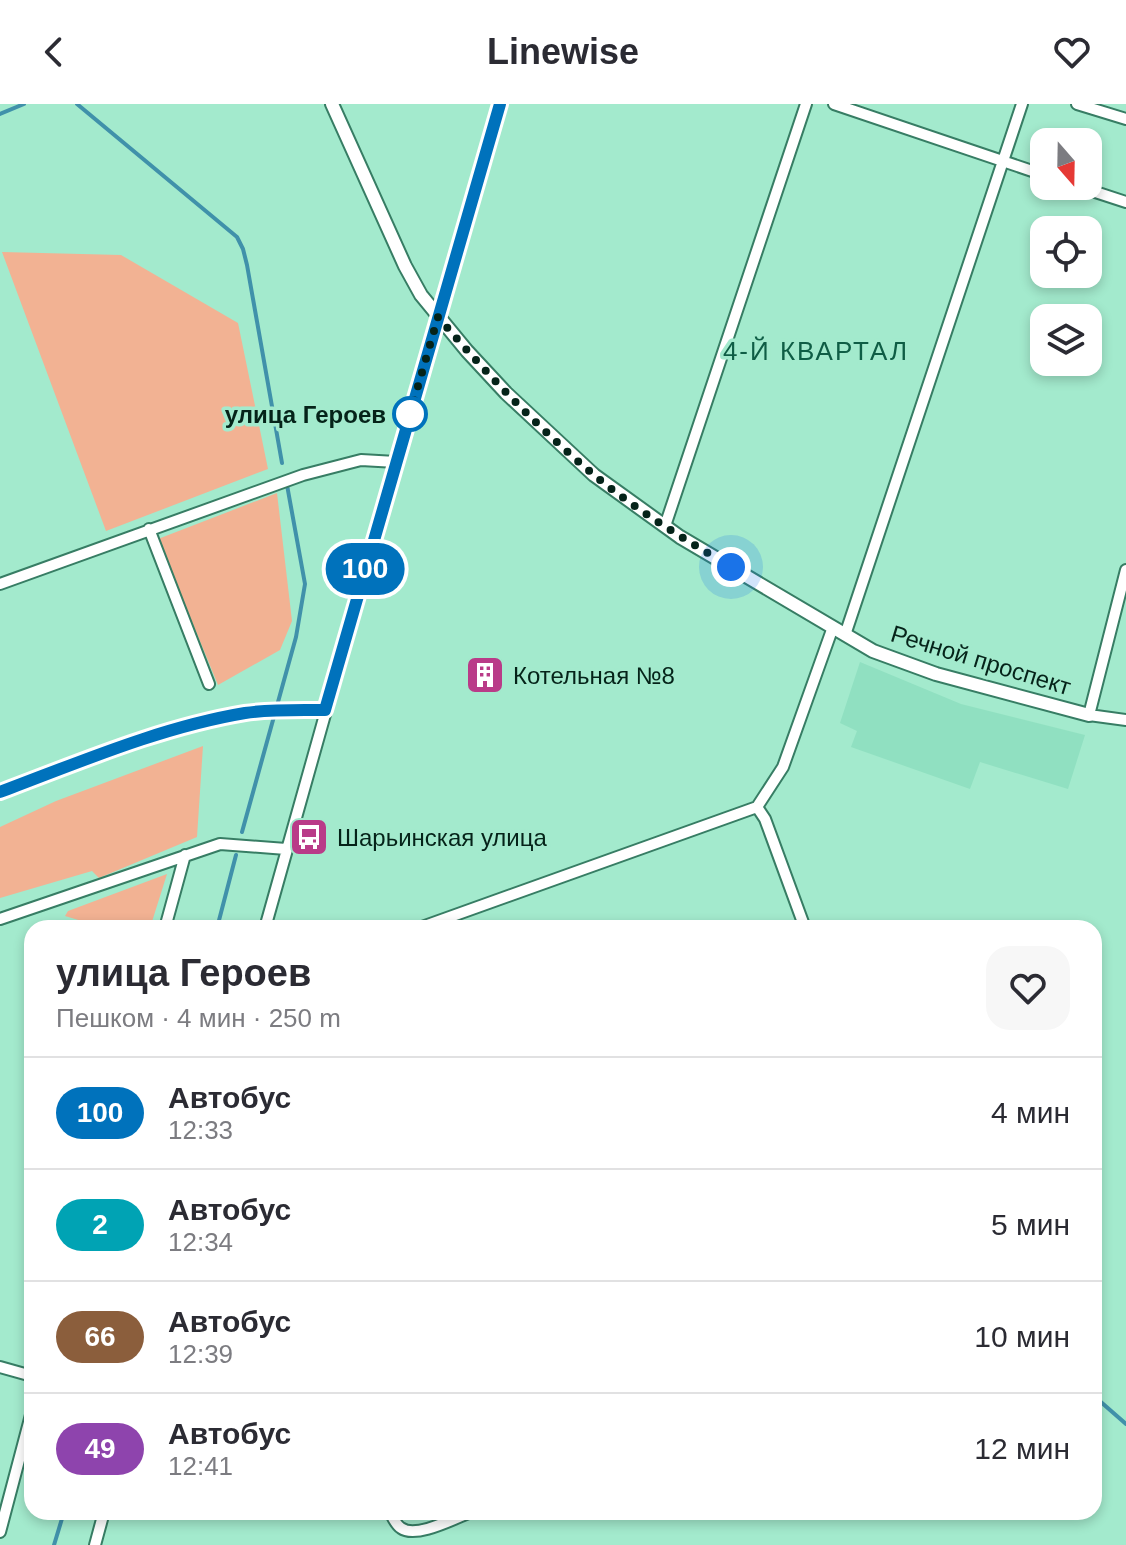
<!DOCTYPE html>
<html lang="ru">
<head>
<meta charset="utf-8">
<style>
	:root { --surface:#fff; --page:#f7f7f7; --text:#2b2b33; --muted:#7c7c81; --line:#e1e1e2 }
	body { margin:0; font-family:Helvetica,sans-serif; background:var(--page); color:var(--text); height:100vh; display:flex; flex-direction:column; font-size:30px; white-space:nowrap }
	* { box-sizing:border-box; margin:0 }
	p { font-size:26px; color:var(--muted) }
	.icon { flex:none; width:44px; height:44px; fill:none; stroke:currentColor; stroke-width:2; stroke-linecap:round; stroke-linejoin:round }
	.map { position:relative; flex:1; overflow:hidden }
	.panel { position:absolute; left:24px; top:816px; width:1078px; height:600px; display:flex; flex-direction:column; background:var(--surface); border-radius:24px; box-shadow:0 4px 12px #0003 }
	.panel>* { flex:none }
	.badge { padding:0 16px; border-radius:26px; font-size:28px; line-height:52px }
	.needle { width:52px; rotate:160deg }
	.buttons { position:absolute; left:1030px; top:24px; display:grid; gap:16px }
	.buttons a { display:grid; place-items:center; width:72px; height:72px; border-radius:16px; background:var(--surface); box-shadow:0 4px 12px #0003; font-size:40px }
	.you { position:absolute; width:40px; height:40px; margin:-20px; border:6px solid #fff; border-radius:50%; background:#1a73e8; box-shadow:0 0 0 12px #1a73e833 }
	.map>.badge { position:absolute; translate:-50% -50%; box-shadow:0 0 0 4px #fff }
	.round { display:grid; place-items:center; flex:none; width:84px; height:84px; border-radius:24px; background:var(--page) }
	.summary { display:flex; align-items:center; justify-content:space-between; height:136px; padding:0 32px }
	h1 { font-size:38px; font-weight:800; line-height:60px }
	ul { padding:0; list-style:none }
	li { display:flex; align-items:center; gap:24px; height:112px; padding:0 32px; border-top:2px solid var(--line) }
	li div { flex:1 }
	li b { display:block; font-size:30px }
	li em { font-style:normal }
	li .badge { min-width:88px; font-weight:700; text-align:center }
	header { display:flex; justify-content:space-between; align-items:center; height:104px; padding:0 32px; background:var(--surface); font-size:36px; font-weight:800 }
	.map>svg:first-child { display:block }
	.built { fill:#90e0c1 }
	.green { fill:#f2b293 }
	.lines { fill:none; stroke-linecap:round; stroke-linejoin:round }
	.stream { stroke:#4091aa; stroke-width:4 }
	.minor-casing { stroke:#377d64; stroke-width:14 }
	.tertiary-casing { stroke:#377d64; stroke-width:16 }
	.minor { stroke:#fff; stroke-width:10 }
	.tertiary { stroke:#fff; stroke-width:12 }
	.line-casing { stroke:#fff; stroke-width:18 }
	.line { stroke:#0072bc; stroke-width:12 }
	.walk { stroke:#052319; stroke-width:8; stroke-dasharray:0 14.4 }
	.stop-dot { fill:#fff; stroke:#0072bc; stroke-width:4 }
	.labels { text-anchor:middle; dominant-baseline:central; stroke-width:7; stroke-linejoin:round; paint-order:stroke }
	.stop-label { font-size:24px; font-weight:bold; fill:#052319; stroke:#a3eacd; text-anchor:end }
	.street-label { font-size:24px; fill:#052319; stroke:#a3eacd }
	.poi-label { font-size:24px; fill:#052319; stroke:#a3eacd; text-anchor:start }
	.neighbourhood-label { font-size:26px; letter-spacing:2px; fill:#0f5d45; stroke:#a3eacd }
</style>
</head>
<body>
<header><svg class="icon" aria-label="back" viewBox="0 0 24 24"><path d="M15 5l-7 7 7 7"/></svg>Linewise<svg class="icon" aria-label="heart" viewBox="0 0 24 24"><path d="M12 20l-8-8c-3-5 5-10 8-4 3-6 11-1 8 4z"/></svg></header>
<div class="map">
<svg width="1126" height="1441" viewBox="0 0 1126 1441">
	<rect width="100%" height="100%" fill="#a3eacd"/>
	<!-- built -->
	<path class="built" d="M860,558L961,600L1085,631L1068,685L980,658L970,685L851,643L857,627L840,619Z"/>
	<!-- green -->
	<path class="green" d="M2,148L121,151L238,219L268,365L106,427Z
		M277,389L292,517L280,546L218,581L158,435Z
		M203,642L197,733L99,774L92,767L0,794V723L56,697Z
		M167,770L150,824H105L65,812L68,807Z"/>
	<g class="lines">
		<!-- stream -->
		<path class="stream" d="M77,0L237,133L243,145L247,161L282,359
			M0,10L24,0
			M242,728L296,533L305,480L287,381
			M217,824L236,751
			M1094,1292L1126,1320
			M54,1441L64,1408"/>
		<defs>
			<path id="minor" d="M834,0L1044,71
				M1077,0L1126,15
				M1077,82L1126,98
				M665,422L806,0
				M149,425L209,580
				M1126,466L1089,611L1126,616
				M0,480L303,371L361,356L396,358
				M845,531L1022,0
				M0,688C80,659 161,623 245,609C272,605 299,606 325,606
				M757,703L783,663L833,523
				M0,815L220,740L286,745
				M165,824L185,751
				M265,824L396,358L500,0
				M419,824L757,703L765,715L805,824
				M0,1263L32,1272
				M390,1408C393,1414 396,1421 401,1424C416,1435 455,1414 471,1408
				M0,1428L32,1307
				M95,1441L104,1408"/>
			<path id="tertiary" d="M332,0L405,162L421,191L467,247L506,289L594,371L680,433L873,547L936,570L1089,611"/>
		</defs>
		<!-- minor casing -->
		<use href="#minor" class="minor-casing"/>
		<!-- tertiary casing -->
		<use href="#tertiary" class="tertiary-casing"/>
		<!-- minor -->
		<use href="#minor" class="minor"/>
		<!-- tertiary -->
		<use href="#tertiary" class="tertiary"/>
	</g>
	<g class="lines">
		<defs>
			<path id="line" d="M0,688C80,658 161,623 245,609C271,605 299,606 325,606L500,0"/>
		</defs>
		<!-- line casing -->
		<use href="#line" class="line-casing"/>
		<!-- line -->
		<use href="#line" class="line"/>
		<!-- walk -->
		<path class="walk" d="M410,310L438,213C486,269 537,323 594,371C636,406 684,435 731,463"/>
	</g>
	<!-- icons -->
	<defs>
		<symbol id="building-square" viewBox="-11 -11 22 22"><rect x="-9" y="-9" width="18" height="18" rx="4" fill="#b93b88" stroke="#a3eacd"/><path d="M-4-6H4V6H1V3H-1V6H-4ZM-2.5-4.3h1.7v1.8h-1.7ZM.8-4.3h1.7v1.8H.8ZM-2.5-1h1.7V.8h-1.7ZM.8-1h1.7V.8H.8Z" fill="#fff"/></symbol>
		<symbol id="bus-square" viewBox="-11 -11 22 22"><rect x="-9" y="-9" width="18" height="18" rx="4" fill="#b93b88" stroke="#a3eacd"/><path d="M-5-6H5V4H4V6H2V4H-2V6H-4V4H-5ZM-3.5-4V0h7V-4ZM-3.5 1.2v1.5H-2V1.2ZM2 1.2v1.5H3.5V1.2Z" fill="#fff"/></symbol>
	</defs>
	<g fill-rule="evenodd">
		<use href="#building-square" x="463" y="549" width="44" height="44"/>
		<use href="#bus-square" x="287" y="711" width="44" height="44"/>
	</g>
	<!-- markers -->
	<circle class="stop-dot" cx="410" cy="310" r="16"/>
	<g class="labels">
		<!-- stop labels -->
		<g class="stop-label">
			<text x="386" y="310">улица Героев</text>
		</g>
		<!-- street labels -->
		<g class="street-label">
			<text transform="translate(981 556) rotate(17)">Речной проспект</text>
		</g>
		<!-- poi labels -->
		<g class="poi-label">
			<text x="513" y="571">Котельная №8</text>
			<text x="337" y="733">Шарьинская улица</text>
		</g>
		<!-- neighbourhood labels -->
		<g class="neighbourhood-label">
			<text x="816" y="247">4-Й КВАРТАЛ</text>
		</g>
	</g>
</svg>
<div class="buttons">
<a><svg class="needle" viewBox="-14 -14 28 28"><path d="M0-13l5 13h-10z" fill="#e53935"/><path d="M0 13l5-13h-10z" fill="#7c7c81"/></svg></a>
<a><svg class="icon" aria-label="locate" viewBox="0 0 24 24"><circle cx="12" cy="12" r="6"/><path d="M12 2v4M12 18v4M2 12h4M18 12h4"/></svg></a>
<a><svg class="icon" aria-label="layers" viewBox="0 0 24 24"><path d="M12 4l9 5-9 5-9-5zM3 14l9 5 9-5"/></svg></a>
</div>
<div class="you" style="left:731px;top:463px"></div>
<b class="badge" style="left:365px;top:465px;background:#0072bc;color:#fff">100</b>
<section class="panel">
<div class="summary"><div><h1>улица Героев</h1><p>Пешком · 4 мин · 250 m</p></div><a class="round"><svg class="icon" aria-label="heart" viewBox="0 0 24 24"><path d="M12 20l-8-8c-3-5 5-10 8-4 3-6 11-1 8 4z"/></svg></a></div>
<ul>
<li><span class="badge" style="background:#0072bc;color:#fff">100</span><div><b>Автобус</b><p>12:33</p></div><em>4 мин</em></li>
<li><span class="badge" style="background:#00a3b4;color:#fff">2</span><div><b>Автобус</b><p>12:34</p></div><em>5 мин</em></li>
<li><span class="badge" style="background:#8b5e3c;color:#fff">66</span><div><b>Автобус</b><p>12:39</p></div><em>10 мин</em></li>
<li><span class="badge" style="background:#8e44ad;color:#fff">49</span><div><b>Автобус</b><p>12:41</p></div><em>12 мин</em></li>
</ul>
</section>
</div>
</body>
</html>
